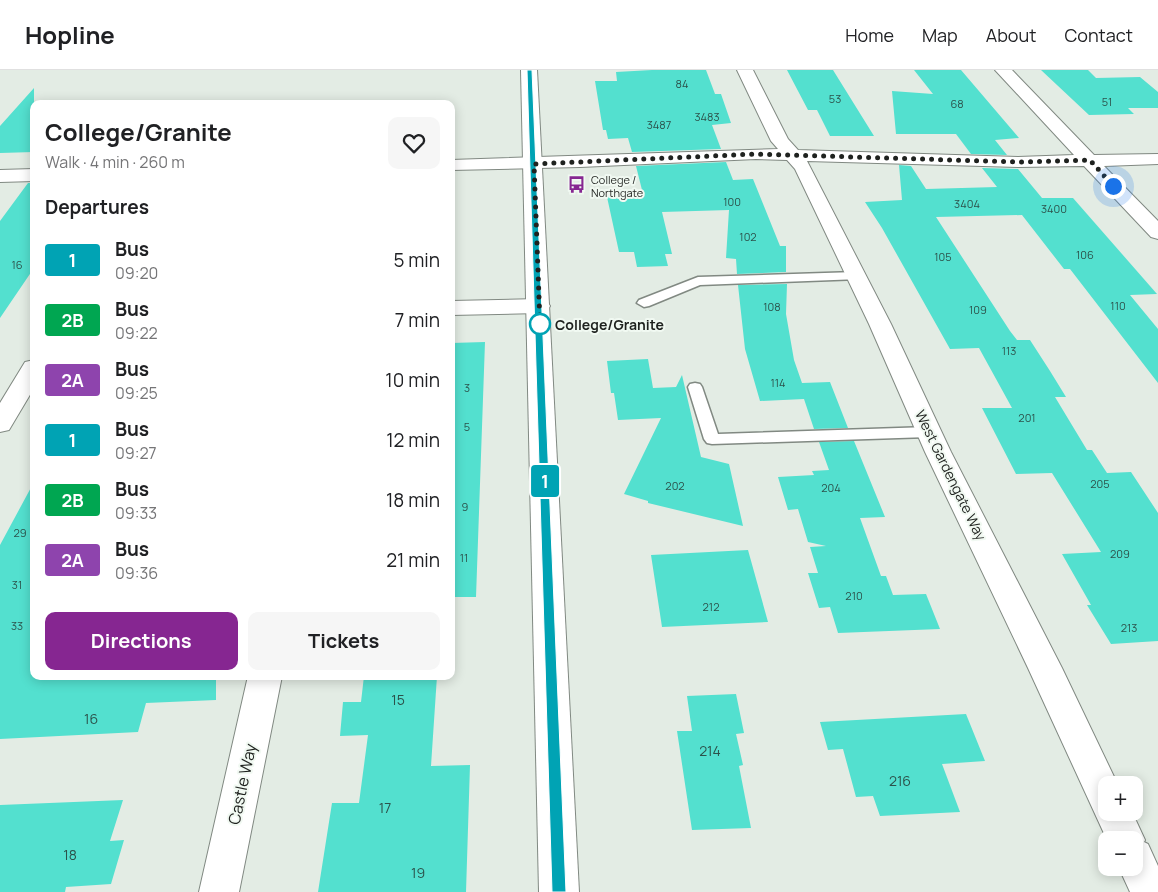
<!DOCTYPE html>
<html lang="en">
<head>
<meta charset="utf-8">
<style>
	:root { --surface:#fff; --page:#f6f6f6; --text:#202124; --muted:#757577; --line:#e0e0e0; --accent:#862691 }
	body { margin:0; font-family:Manrope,sans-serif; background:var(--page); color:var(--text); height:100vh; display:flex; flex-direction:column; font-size:19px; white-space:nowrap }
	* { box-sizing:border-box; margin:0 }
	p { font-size:16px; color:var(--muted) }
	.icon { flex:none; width:28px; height:28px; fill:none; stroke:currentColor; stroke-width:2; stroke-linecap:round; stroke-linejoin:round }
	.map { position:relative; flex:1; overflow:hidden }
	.sheet { position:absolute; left:30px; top:30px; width:425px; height:580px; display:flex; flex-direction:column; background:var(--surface); border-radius:10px; box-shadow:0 2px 12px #0003 }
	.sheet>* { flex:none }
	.badge { padding:0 10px; border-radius:4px; font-size:18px; line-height:32px }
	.controls { position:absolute; left:1098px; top:706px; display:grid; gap:10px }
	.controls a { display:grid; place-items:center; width:45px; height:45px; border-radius:10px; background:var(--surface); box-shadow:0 2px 12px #0003; font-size:25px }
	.you { position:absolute; width:25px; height:25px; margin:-12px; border:4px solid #fff; border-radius:50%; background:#1a73e8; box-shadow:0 0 0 8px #1a73e833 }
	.map>.badge { position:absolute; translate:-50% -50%; box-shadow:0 0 0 2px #fff }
	h2 { padding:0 15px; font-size:19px; line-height:45px }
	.round { display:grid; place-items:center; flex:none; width:52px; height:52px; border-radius:10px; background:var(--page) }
	.overview { display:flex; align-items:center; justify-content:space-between; height:85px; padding:0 15px }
	h1 { font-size:24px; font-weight:700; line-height:38px }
	.button { display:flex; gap:10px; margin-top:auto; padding:10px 15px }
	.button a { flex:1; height:58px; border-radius:10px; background:var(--accent); color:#fff; font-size:20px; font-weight:700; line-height:58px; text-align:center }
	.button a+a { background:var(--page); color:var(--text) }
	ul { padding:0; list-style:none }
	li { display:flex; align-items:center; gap:15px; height:60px; padding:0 15px }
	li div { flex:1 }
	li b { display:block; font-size:19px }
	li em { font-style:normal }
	li .badge { min-width:55px; font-weight:700; text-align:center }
	header { display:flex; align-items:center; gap:30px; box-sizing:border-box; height:70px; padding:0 25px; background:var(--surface); border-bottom:1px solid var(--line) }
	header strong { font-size:24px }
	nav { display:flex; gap:28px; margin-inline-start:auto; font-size:18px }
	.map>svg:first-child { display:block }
	.building { fill:#53e0cf }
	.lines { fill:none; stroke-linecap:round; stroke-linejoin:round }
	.service-casing { stroke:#818982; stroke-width:3 }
	.minor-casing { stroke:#818982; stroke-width:2 }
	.secondary-casing { stroke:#818982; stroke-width:2 }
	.service { fill:#fff; fill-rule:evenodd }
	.minor { fill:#fff; fill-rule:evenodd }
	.secondary { fill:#fff; fill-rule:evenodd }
	.line { fill:#00a3b4; stroke:#fff }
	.walk { stroke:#1f221f; stroke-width:5; stroke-dasharray:0 9 }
	.stop-dot { fill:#fff; stroke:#00a3b4; stroke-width:2.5 }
	.labels { text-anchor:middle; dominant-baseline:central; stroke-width:4; stroke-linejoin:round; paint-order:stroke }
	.number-label { font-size:11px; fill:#2c524b }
	.far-poi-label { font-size:11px; fill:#1f221f; stroke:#f1f9f2; text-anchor:start }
	.stop-label { font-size:14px; font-weight:bold; fill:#1f221f; stroke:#f1f9f2; text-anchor:start }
	.street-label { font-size:14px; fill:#1f221f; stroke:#f1f9f2 }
	.near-number-label { font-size:14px; fill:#2c524b }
	.near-street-label { font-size:16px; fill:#1f221f; stroke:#f1f9f2 }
</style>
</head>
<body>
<header>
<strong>Hopline</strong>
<nav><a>Home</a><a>Map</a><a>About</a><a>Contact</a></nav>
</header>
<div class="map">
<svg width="1158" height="822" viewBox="0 0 1158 822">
	<rect width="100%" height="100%" fill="#e3ece4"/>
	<!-- building -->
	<path class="building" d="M652,0H706L715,24H721L731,53L712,55L721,79L632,82L628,68L608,69L606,60H603L595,11H617L616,2Z
		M787,0H833L874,66H830L817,40H808Z
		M914,0H961L1019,68L995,70L1007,85L971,84L956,64H896L892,21L933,24Z
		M1041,0H1088L1096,8L1140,7L1158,22V38H1128L1134,44L1089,45Z
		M34,18V82L0,83V56Z
		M726,92L733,110L753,109L780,176H786V202L737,204L736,189L726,188L729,140L662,142L672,184H665L668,196L637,197L634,182H619L607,127L643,124L636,96Z
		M899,95L911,96L926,119L997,117L982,98L1018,99L1042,128H1073L1157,224L1130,225L1158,259V313L1070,199H1064L1022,145L936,147L1010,261L1017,270H1030L1050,301L1066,327H1055L1087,380H1092L1107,403L1131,402L1158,443V571L1111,574L1087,535H1091L1062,484L1101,482L1052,403L1016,404L982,338H1012L979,278L950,279L882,158L865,132L902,130Z
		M28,113H34V198L0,248V151Z
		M787,214L786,244L794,290L802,313L830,312L848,358L814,359L804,329L760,331L745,279L738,215Z
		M485,272L476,527H451V273Z
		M648,289L653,318L676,317L682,305L701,387L729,394L743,456L648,433V431L624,424L661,348L618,350L614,323H611L607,291Z
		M854,371L885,447L860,448L881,506H886L893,525L926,524L940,559L838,563L830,537L819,538L808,503H818L810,477L826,476L808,472L798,439L788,440L778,407L814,405L812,401L829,400L819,372Z
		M34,412V606H216V630L146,633L138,662L0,669V475Z
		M748,480L768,552L662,557L651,485Z
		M364,606H437L431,696L470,695L466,822H318L332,733H359L368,665L340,666L343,632H361Z
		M736,624L744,663L736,664L743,695L739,696L751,758L692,760L677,661H692L687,626Z
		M966,644L985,691L942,694L960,742L880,746L873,726L856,727L843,679L828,680L820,652Z
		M123,730L110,771L124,770L111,814L66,817L65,822H0V735Z"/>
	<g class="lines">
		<defs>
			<path id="service" d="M856,202L860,203L862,206L860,209L700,215L649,236L644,237L637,233L639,230L698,207Z
				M695,313L700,314L702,317L718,364L929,357L934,358L937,362L934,366L929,367L712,374L707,373L704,369L688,317L690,314Z"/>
			<path id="minor" d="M737,0H753L788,69L798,80L1018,87L1074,85L995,0H1012L1094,85L1158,84V94L1104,96L1158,151V169L1151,167L1084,96L1018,97L807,91L891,254L951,382L1062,598L1118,715H1106V742H1132L1145,770L1144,772L1148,774L1158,796V822H1130L1119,798H1134V770H1107L1028,598L925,382L869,254L795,99L787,90L756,89L580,97L451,100V90L778,79L771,71Z
				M34,99V111L0,112V100Z
				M539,229L547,231L550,236L547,241L539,243L451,245V231Z
				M34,290V318L9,360L0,362V333L25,292Z
				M248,606H282L239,822H199Z"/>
			<path id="secondary" d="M521,0H537L579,822H539Z"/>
		</defs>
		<!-- service casing -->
		<use href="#service" class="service-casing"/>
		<!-- minor casing -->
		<use href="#minor" class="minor-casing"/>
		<!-- secondary casing -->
		<use href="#secondary" class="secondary-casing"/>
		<!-- service -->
		<use href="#service" class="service"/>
		<!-- minor -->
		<use href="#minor" class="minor"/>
		<!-- secondary -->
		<use href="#secondary" class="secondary"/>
	</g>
	<!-- line -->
	<path class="line" d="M527,0H532L566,822H552Z"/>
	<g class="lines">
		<!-- walk -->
		<path class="walk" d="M540,254L534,94L756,84L1018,92L1090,90L1113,116"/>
	</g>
	<!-- icons -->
	<defs>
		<symbol id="bus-bare" viewBox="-9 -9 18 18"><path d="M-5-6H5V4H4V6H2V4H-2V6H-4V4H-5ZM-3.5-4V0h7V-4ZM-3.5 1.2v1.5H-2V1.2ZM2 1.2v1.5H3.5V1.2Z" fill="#862691" stroke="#f1f9f2" stroke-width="2.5" paint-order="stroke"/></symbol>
	</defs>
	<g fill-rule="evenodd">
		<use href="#bus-bare" x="564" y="102" width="25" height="25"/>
	</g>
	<!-- markers -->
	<circle class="stop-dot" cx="540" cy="254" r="10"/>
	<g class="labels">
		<!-- number labels -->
		<g class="number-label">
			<text x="682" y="13">84</text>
			<text x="835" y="28">53</text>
			<text x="1107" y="31">51</text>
			<text x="957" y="33">68</text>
			<text x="707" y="46">3483</text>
			<text x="659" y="54">3487</text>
			<text x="732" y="131">100</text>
			<text x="967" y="133">3404</text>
			<text x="1054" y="138">3400</text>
			<text x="748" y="166">102</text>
			<text x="1085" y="184">106</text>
			<text x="943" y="186">105</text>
			<text x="17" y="194">16</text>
			<text x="1118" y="235">110</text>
			<text x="772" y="236">108</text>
			<text x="978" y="239">109</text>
			<text x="1009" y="280">113</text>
			<text x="778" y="312">114</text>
			<text x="467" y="317">3</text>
			<text x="1027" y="347">201</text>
			<text x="467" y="356">5</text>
			<text x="1100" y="413">205</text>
			<text x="675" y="415">202</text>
			<text x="831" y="417">204</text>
			<text x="465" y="436">9</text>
			<text x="20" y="462">29</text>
			<text x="1120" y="483">209</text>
			<text x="464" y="487">11</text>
			<text x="17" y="514">31</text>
			<text x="854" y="525">210</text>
			<text x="711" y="536">212</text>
			<text x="17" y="555">33</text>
			<text x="1129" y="557">213</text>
		</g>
		<!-- far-poi labels -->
		<g class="far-poi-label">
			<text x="591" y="109">College /<tspan x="591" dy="13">Northgate</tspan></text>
		</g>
		<!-- stop labels -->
		<g class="stop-label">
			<text x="555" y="254">College/Granite</text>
		</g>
		<!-- street labels -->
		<g class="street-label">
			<text transform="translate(951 405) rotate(64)">West Gardengate Way</text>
		</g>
		<!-- near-number labels -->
		<g class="near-number-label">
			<text x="398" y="629">15</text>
			<text x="91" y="648">16</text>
			<text x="710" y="680">214</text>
			<text x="900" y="710">216</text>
			<text x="385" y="737">17</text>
			<text x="70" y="784">18</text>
			<text x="418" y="802">19</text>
		</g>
		<!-- near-street labels -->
		<g class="near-street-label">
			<text transform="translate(242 714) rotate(-78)">Castle Way</text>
		</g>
	</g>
</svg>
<div class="controls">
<a>+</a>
<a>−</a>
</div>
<div class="you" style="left:1113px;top:116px"></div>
<b class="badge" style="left:545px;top:411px;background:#00a3b4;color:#fff">1</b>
<section class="sheet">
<div class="overview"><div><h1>College/Granite</h1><p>Walk · 4 min · 260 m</p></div><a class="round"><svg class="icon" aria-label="heart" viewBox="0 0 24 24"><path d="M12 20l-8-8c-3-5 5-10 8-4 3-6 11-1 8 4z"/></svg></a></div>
<h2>Departures</h2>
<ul>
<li><span class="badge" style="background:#00a3b4;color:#fff">1</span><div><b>Bus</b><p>09:20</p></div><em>5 min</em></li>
<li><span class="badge" style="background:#00a651;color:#fff">2B</span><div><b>Bus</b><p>09:22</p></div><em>7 min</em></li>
<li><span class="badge" style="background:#8e44ad;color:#fff">2A</span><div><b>Bus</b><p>09:25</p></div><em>10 min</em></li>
<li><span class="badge" style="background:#00a3b4;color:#fff">1</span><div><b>Bus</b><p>09:27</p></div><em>12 min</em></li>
<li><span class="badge" style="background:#00a651;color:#fff">2B</span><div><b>Bus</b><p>09:33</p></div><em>18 min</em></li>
<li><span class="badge" style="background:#8e44ad;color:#fff">2A</span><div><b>Bus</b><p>09:36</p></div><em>21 min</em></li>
</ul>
<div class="button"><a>Directions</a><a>Tickets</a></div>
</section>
</div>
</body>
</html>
